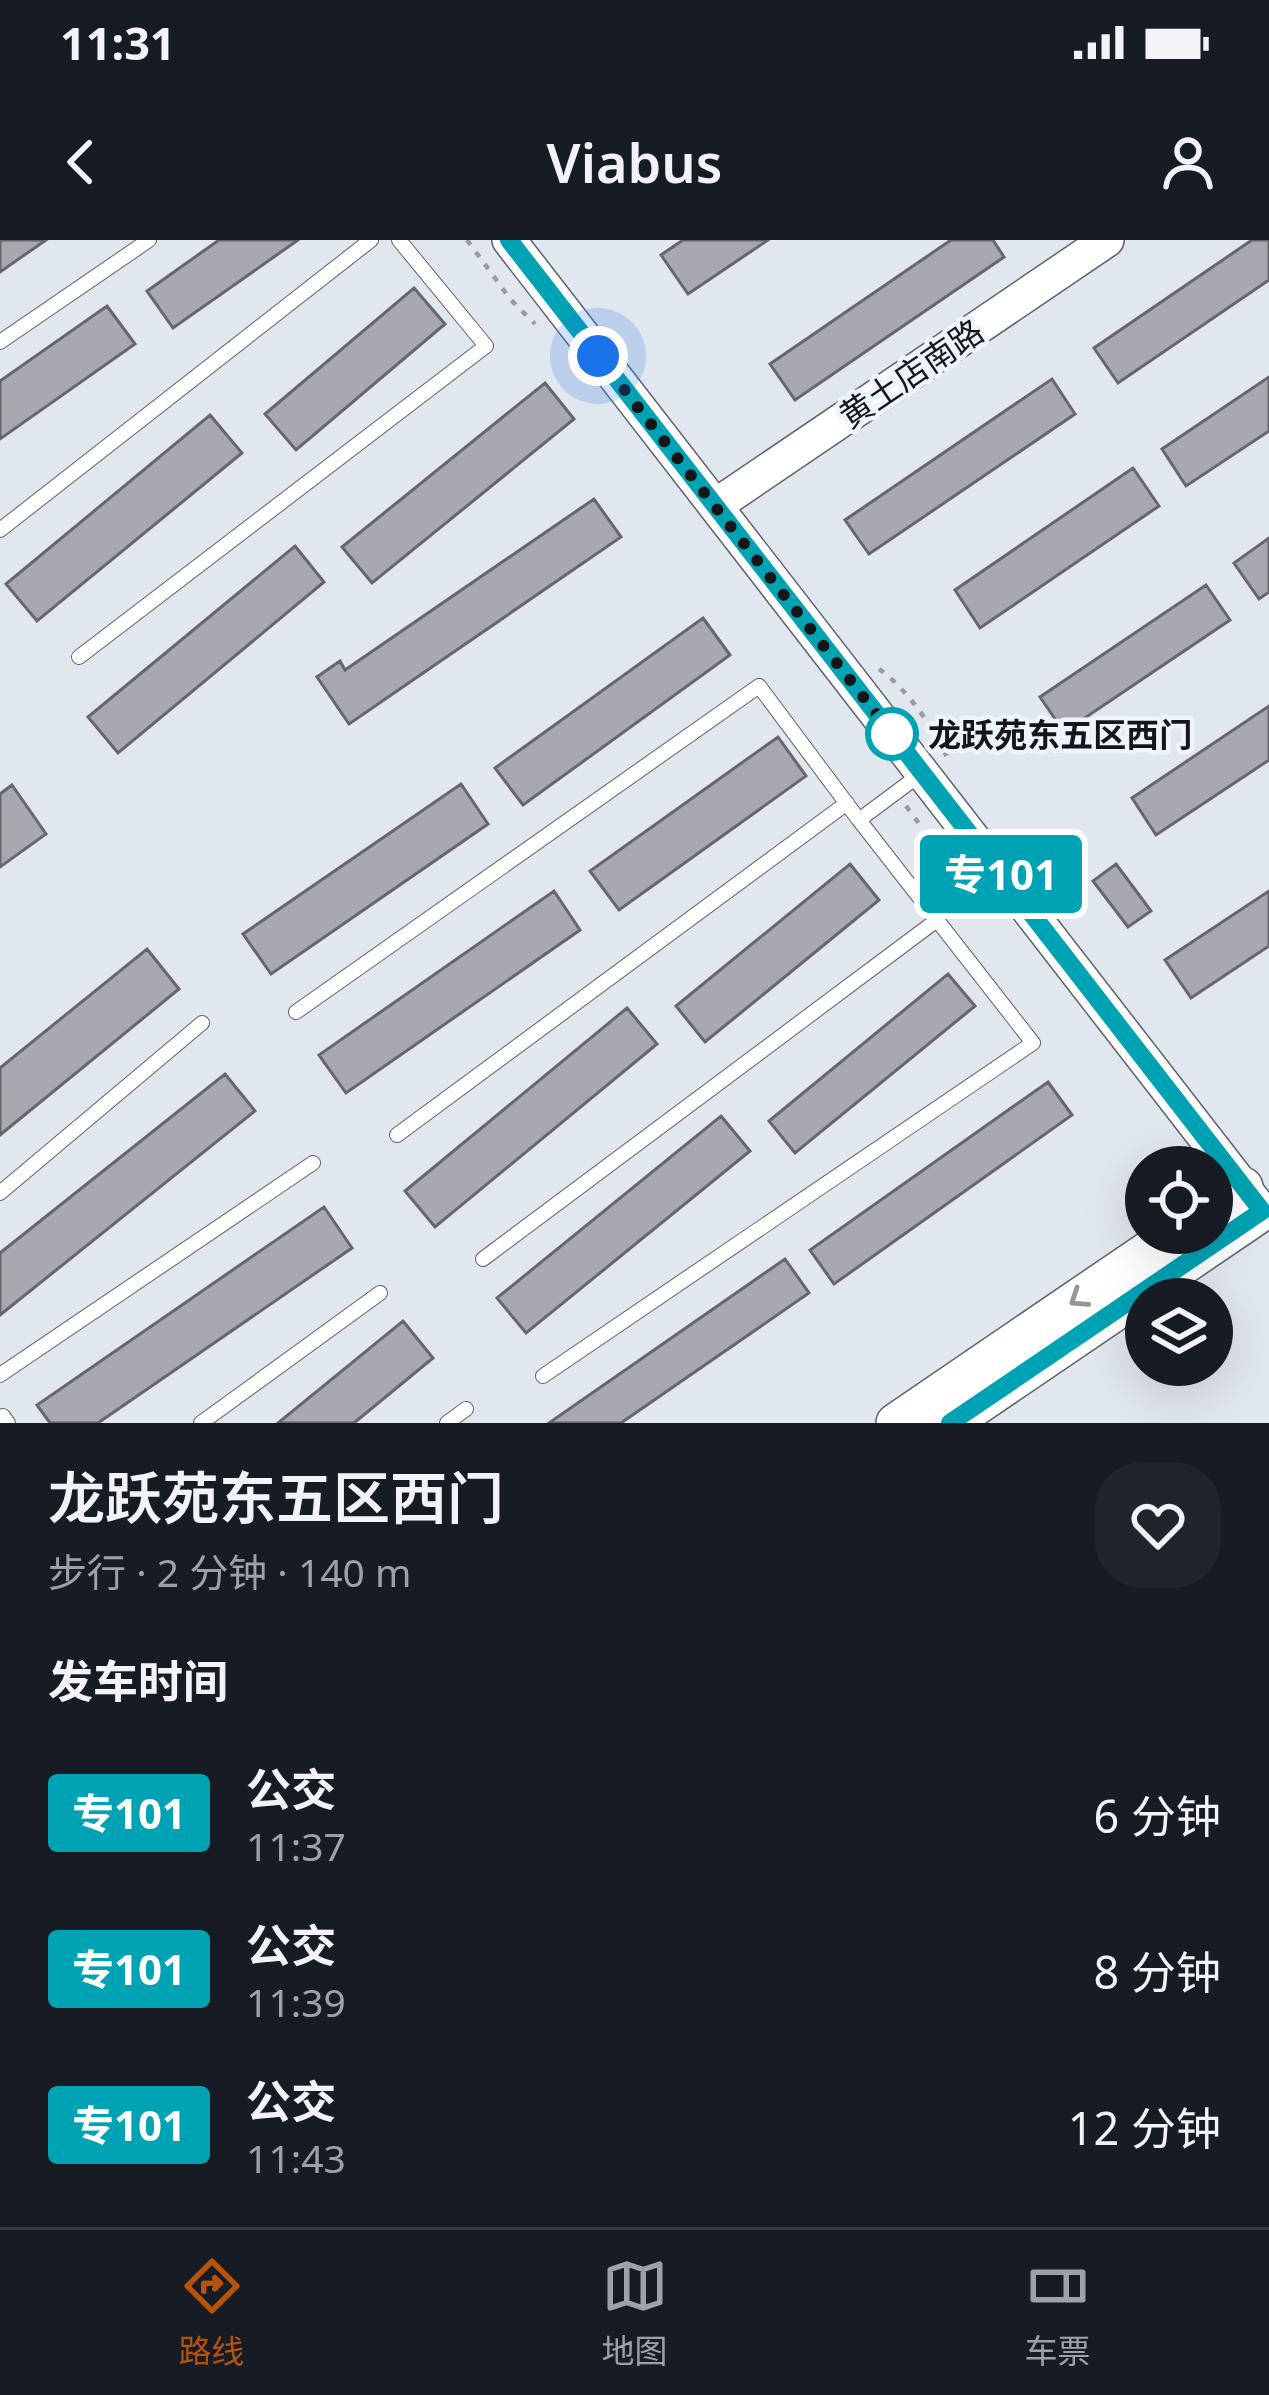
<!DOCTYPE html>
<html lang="zh">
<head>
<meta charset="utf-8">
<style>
	:root { --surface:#171b24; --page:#20242c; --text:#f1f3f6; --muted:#9ea1a6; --line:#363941; --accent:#b45309 }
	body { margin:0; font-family:"Noto Sans","Noto Sans SC",sans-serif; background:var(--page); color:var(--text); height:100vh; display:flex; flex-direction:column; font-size:45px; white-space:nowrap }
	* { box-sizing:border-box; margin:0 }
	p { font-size:39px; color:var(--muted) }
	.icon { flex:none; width:66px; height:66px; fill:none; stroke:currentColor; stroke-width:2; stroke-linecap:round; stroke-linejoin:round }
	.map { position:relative; height:1183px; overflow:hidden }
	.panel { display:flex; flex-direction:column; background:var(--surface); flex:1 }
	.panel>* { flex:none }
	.badge { padding:0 24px; border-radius:9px; font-size:42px; line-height:78px }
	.fabs { position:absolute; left:1125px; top:906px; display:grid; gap:24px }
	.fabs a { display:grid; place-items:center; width:108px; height:108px; border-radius:50%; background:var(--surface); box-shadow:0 12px 48px #0002; font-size:60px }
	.you { position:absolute; width:60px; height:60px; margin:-30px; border:9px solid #fff; border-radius:50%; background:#1a73e8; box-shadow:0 0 0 18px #1a73e833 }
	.map>.badge { position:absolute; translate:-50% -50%; box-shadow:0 0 0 6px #fff }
	h2 { padding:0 48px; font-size:45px; line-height:108px }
	.round { display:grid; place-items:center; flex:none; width:126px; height:126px; border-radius:48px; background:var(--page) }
	.head { display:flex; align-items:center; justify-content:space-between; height:204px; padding:0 48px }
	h1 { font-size:57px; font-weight:600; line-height:90px }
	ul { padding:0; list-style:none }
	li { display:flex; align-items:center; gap:36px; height:156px; padding:0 48px }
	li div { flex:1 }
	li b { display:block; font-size:45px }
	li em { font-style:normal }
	li .badge { min-width:132px; font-weight:700; text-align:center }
	.status { display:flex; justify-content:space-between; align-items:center; height:84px; padding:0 60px; background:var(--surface); direction:ltr }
	.status svg { height:33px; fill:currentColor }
	header { display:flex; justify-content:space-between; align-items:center; height:156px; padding:0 48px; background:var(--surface); font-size:54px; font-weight:600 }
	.tab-bar { display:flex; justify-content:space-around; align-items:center; height:168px; border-top:3px solid var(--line); background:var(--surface); font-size:33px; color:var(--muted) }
	.tab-bar a { display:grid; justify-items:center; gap:6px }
	.tab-bar .selected { color:var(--accent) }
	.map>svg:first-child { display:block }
	.building { fill:#a9a7af; stroke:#68666d; stroke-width:3 }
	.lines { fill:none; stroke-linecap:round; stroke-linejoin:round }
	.service-casing { stroke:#5d6268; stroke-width:16 }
	.tertiary-casing { stroke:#5d6268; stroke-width:36 }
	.secondary-casing { stroke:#5d6268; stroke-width:42 }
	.path { stroke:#979ca1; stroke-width:4.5; stroke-dasharray:6 9; stroke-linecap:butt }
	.service { stroke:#fff; stroke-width:14 }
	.tertiary { stroke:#fff; stroke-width:33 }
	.secondary { stroke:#fff; stroke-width:39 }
	.oneway { stroke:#959697 }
	.line-casing { stroke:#fff; stroke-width:27 }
	.line { stroke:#00a3b4; stroke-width:18 }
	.walk { stroke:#141618; stroke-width:12; stroke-dasharray:0 21.6 }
	.stop-dot { fill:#fff; stroke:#00a3b4; stroke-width:6 }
	.labels { text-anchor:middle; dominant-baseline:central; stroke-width:9; stroke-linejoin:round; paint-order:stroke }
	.street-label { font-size:33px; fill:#141618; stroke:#eef4fc }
	.stop-label { font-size:33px; font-weight:bold; fill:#141618; stroke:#eef4fc; text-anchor:start }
</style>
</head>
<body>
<div class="status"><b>11:31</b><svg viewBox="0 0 49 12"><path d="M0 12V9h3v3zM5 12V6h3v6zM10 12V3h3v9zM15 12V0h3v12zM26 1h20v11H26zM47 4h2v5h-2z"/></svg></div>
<header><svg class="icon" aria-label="back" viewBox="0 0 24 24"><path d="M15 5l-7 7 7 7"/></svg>Viabus<svg class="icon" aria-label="person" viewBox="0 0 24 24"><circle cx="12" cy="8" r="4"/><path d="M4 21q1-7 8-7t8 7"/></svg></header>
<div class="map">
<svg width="1269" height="1183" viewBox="0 0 1269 1183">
	<rect width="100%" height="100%" fill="#e1e7ee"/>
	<!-- building -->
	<path class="building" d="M0,0H46L0,32Z
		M219,0H298L173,88L147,51Z
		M683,0H768L688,54L661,15Z
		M951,0H993L1004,17L795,160L770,124Z
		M1252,0H1269V40L1118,143L1094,108Z
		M414,48L445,84L296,210L265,174Z
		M107,66L135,104L0,199V141Z
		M1269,137V191L1186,246L1162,209Z
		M1052,139L1075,174L869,314L845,280Z
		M545,143L574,179L372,343L342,307Z
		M210,175L242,213L37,381L6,344Z
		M1133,228L1159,266L980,388L955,350Z
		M594,259L621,297L349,484L317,437L340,421L345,430Z
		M1269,298V352L1259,359L1234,323Z
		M295,306L324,342L118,513L88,477Z
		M1206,345L1230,380L1064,492L1040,457Z
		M703,378L730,415L523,565L495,528Z
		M1269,466V520L1156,595L1132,558Z
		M778,497L806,536L619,670L590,631Z
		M461,544L488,584L271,734L243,694Z
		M12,545L46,594L0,627V554Z
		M850,624L879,660L705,802L676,766Z
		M1116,624L1151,671L1128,687L1093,641Z
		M554,651L580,690L346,853L319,815Z
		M1269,651V706L1191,758L1165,720Z
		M147,709L179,749L0,895V828Z
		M948,734L975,766L795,913L769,881Z
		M627,768L657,804L435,987L405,951Z
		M225,834L255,871L0,1075V1013Z
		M1048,842L1072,875L834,1044L810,1010Z
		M721,876L750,911L526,1093L497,1058Z
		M324,967L352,1008L98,1183H50L37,1165Z
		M785,1019L809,1053L621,1183H549Z
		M403,1081L433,1118L354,1183H278Z"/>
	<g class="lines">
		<defs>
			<path id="service" d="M0,102L149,0
				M0,290L371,0
				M79,417L486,106L399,0
				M296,772L759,446L859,580L922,533
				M397,895L847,563
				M0,953L202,783
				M483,1019L937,680
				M0,1135L313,923
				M543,1136L1033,803L859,580
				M0,1178L3,1176L8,1183
				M201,1183L380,1053
				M447,1183L466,1169"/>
			<path id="tertiary" d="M509,0L1258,966
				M715,266L1107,0"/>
			<path id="secondary" d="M1212,968L1243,947
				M896,1183L1175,993
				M950,1183L1262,971"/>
		</defs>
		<!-- service casing -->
		<use href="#service" class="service-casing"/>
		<!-- tertiary casing -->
		<use href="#tertiary" class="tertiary-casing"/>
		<!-- secondary casing -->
		<use href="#secondary" class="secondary-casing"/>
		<!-- path -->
		<path class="path" d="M467,0L511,60L535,84
			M879,429C908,450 933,487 948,519
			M906,566L965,646L989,668"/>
		<!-- service -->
		<use href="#service" class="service"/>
		<!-- tertiary -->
		<use href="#tertiary" class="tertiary"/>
		<!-- secondary -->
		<use href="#secondary" class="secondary"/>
	</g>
	<!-- one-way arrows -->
	<defs><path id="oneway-chevron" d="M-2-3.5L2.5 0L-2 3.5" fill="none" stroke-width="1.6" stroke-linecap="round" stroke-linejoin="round" transform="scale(3)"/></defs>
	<use class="oneway" href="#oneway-chevron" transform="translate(1078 1059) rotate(146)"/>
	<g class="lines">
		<defs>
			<path id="line" d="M509,0L1262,971L950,1183"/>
		</defs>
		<!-- line casing -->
		<use href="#line" class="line-casing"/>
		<!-- line -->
		<use href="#line" class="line"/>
		<!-- walk -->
		<path class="walk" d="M598,116L892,494"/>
	</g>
	<!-- markers -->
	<circle class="stop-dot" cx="892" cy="494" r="24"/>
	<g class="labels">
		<!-- street labels -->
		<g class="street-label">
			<text transform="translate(911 133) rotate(-34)">黄土店南路</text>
		</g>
		<!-- stop labels -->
		<g class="stop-label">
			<text x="928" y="494">龙跃苑东五区西门</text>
		</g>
	</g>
</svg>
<div class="fabs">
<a><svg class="icon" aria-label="locate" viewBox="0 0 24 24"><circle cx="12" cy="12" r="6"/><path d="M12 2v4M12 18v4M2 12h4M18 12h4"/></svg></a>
<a><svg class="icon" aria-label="layers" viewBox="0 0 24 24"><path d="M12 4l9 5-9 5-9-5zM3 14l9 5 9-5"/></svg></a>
</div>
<div class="you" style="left:598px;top:116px"></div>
<b class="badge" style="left:1001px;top:634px;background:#00a3b4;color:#fff">专101</b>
</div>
<section class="panel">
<div class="head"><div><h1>龙跃苑东五区西门</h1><p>步行 · 2 分钟 · 140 m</p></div><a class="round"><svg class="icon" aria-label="heart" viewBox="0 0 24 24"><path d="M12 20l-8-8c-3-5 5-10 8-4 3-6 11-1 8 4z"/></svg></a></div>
<h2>发车时间</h2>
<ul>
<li><span class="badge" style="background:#00a3b4;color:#fff">专101</span><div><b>公交</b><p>11:37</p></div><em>6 分钟</em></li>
<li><span class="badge" style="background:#00a3b4;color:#fff">专101</span><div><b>公交</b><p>11:39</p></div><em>8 分钟</em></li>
<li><span class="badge" style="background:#00a3b4;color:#fff">专101</span><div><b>公交</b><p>11:43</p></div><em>12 分钟</em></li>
</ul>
</section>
<nav class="tab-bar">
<a class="selected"><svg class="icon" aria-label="directions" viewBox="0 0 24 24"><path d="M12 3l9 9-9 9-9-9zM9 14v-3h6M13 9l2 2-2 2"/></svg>路线</a>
<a><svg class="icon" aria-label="map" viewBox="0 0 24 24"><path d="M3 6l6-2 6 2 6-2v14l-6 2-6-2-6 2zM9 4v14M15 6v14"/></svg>地图</a>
<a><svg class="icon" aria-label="tickets" viewBox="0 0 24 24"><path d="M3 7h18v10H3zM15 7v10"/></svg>车票</a>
</nav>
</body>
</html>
